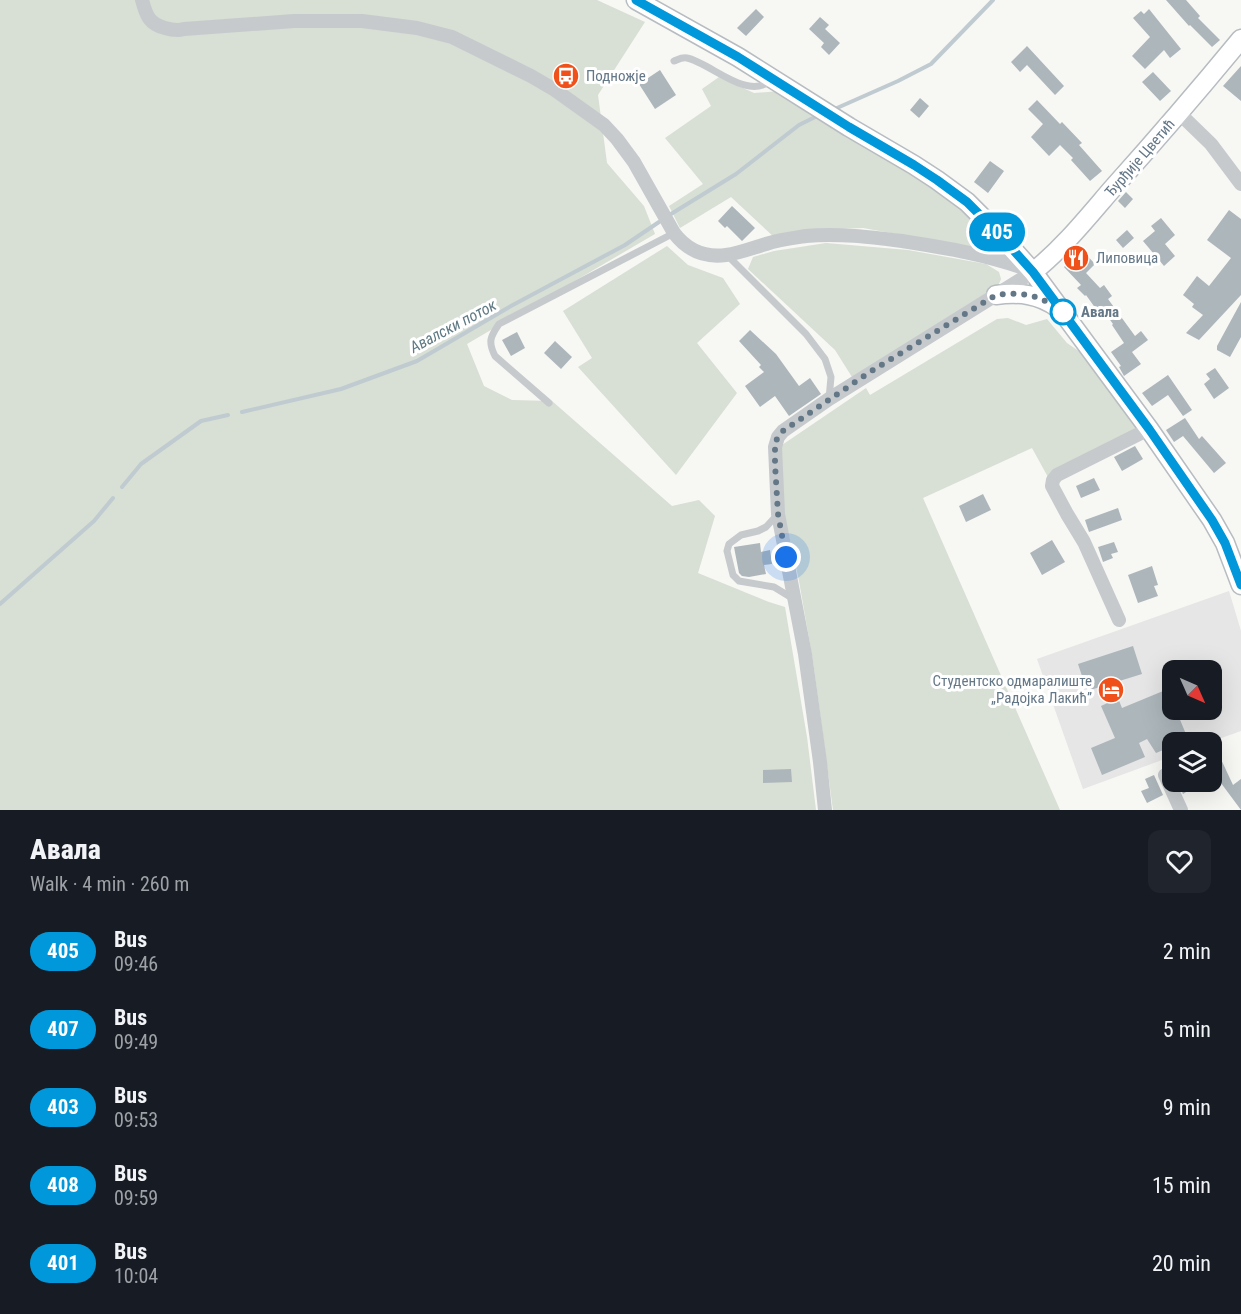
<!DOCTYPE html>
<html lang="en">
<head>
<meta charset="utf-8">
<style>
	:root { --surface:#171b24; --page:#20242c; --text:#f1f3f6; --muted:#9ea1a6 }
	body { margin:0; font-family:"Roboto Condensed",sans-serif; background:var(--page); color:var(--text); height:100vh; display:flex; flex-direction:column; font-size:22px; white-space:nowrap }
	* { box-sizing:border-box; margin:0 }
	p { font-size:20px; color:var(--muted) }
	.icon { flex:none; width:33px; height:33px; fill:none; stroke:currentColor; stroke-width:2; stroke-linecap:round; stroke-linejoin:round }
	.map { position:relative; height:810px; overflow:hidden }
	.side { display:flex; flex-direction:column; background:var(--surface); flex:1 }
	.side>* { flex:none }
	.badge { padding:0 12px; border-radius:20px; font-size:21px; line-height:39px }
	.needle { width:39px; rotate:135deg }
	.fabs { position:absolute; left:1162px; top:660px; display:grid; gap:12px }
	.fabs a { display:grid; place-items:center; width:60px; height:60px; border-radius:12px; background:var(--surface); box-shadow:0 6px 24px #0002; font-size:30px }
	.you { position:absolute; width:30px; height:30px; margin:-15px; border:4px solid #fff; border-radius:50%; background:#1a73e8; box-shadow:0 0 0 9px #1a73e833 }
	.map>.badge { position:absolute; translate:-50% -50%; box-shadow:0 0 0 3px #fff }
	.round { display:grid; place-items:center; flex:none; width:63px; height:63px; border-radius:12px; background:var(--page) }
	.head { display:flex; align-items:center; justify-content:space-between; height:102px; padding:0 30px }
	h1 { font-size:28px; font-weight:800; line-height:45px }
	ul { padding:0; list-style:none }
	li { display:flex; align-items:center; gap:18px; height:78px; padding:0 30px }
	li div { flex:1 }
	li b { display:block; font-size:22px }
	li em { font-style:normal }
	li .badge { min-width:66px; font-weight:700; text-align:center }
	.map>svg:first-child { display:block }
	.built { fill:#e5e6e5; fill-rule:evenodd }
	.green { fill:#d8dfd4 }
	.lines { fill:none; stroke-linecap:round; stroke-linejoin:round }
	.stream { stroke:#bfcbd0; stroke-width:4 }
	.building { fill:#adb6bb }
	.secondary-casing { stroke:#b6bcc0; stroke-width:21 }
	.lane { stroke:#c6cacd; stroke-width:7 }
	.street { stroke:#c6cacd; stroke-width:14 }
	.secondary { stroke:#fff; stroke-width:18 }
	.line-casing { stroke:#fff; stroke-width:14 }
	.line { stroke:#0098da; stroke-width:9 }
	.walk { stroke:#647787; stroke-width:6; stroke-dasharray:0 10.8 }
	.stop-dot { fill:#fff; stroke:#0098da; stroke-width:3 }
	.labels { text-anchor:middle; dominant-baseline:central; stroke-width:6; stroke-linejoin:round; paint-order:stroke }
	.poi-label { font-size:15px; fill:#647787; stroke:#fff; text-anchor:start }
	.street-label { font-size:15px; fill:#647787; stroke:#fff }
	.stop-label { font-size:15px; font-weight:bold; fill:#647787; stroke:#fff; text-anchor:start }
	.water-label { font-size:16px; font-style:italic; fill:#5f7983; stroke:#fff }
</style>
</head>
<body>
<div class="map">
<svg width="1241" height="810" viewBox="0 0 1241 810">
	<rect width="100%" height="100%" fill="#f7f7f4"/>
	<!-- built -->
	<path class="built" d="M1229,591L1241,631V731L1210,742H1173V756L1083,789L1037,659ZM1173,670H1212V710H1173Z"/>
	<!-- green -->
	<path class="green" d="M0,0H597L645,22L598,95L607,163L644,206L655,234L467,344L484,386L512,400L552,401L672,506L699,500L715,516L698,573L769,602L785,607L807,737L816,810H0Z
		M719,77L754,93L780,91L833,129L952,198L980,221L1006,255L1000,257L930,240L863,228L808,230L775,238L731,197L680,228L669,206L703,184L665,138L711,106L702,89Z
		M826,243L908,250L986,264L999,272L1001,279L996,291L852,377L835,350L748,269L753,257L774,251Z
		M667,246L688,265L723,278L740,304L697,343L737,393L676,475L578,367L592,358L563,311Z
		M1008,318L1026,325L1047,319L1067,343L1089,358L1145,430L1049,479L1032,448L923,498L1060,810H833L813,661L799,581L784,513L780,455L782,445L866,388L870,395L997,319Z"/>
	<g class="lines">
		<!-- stream -->
		<path class="stream" d="M837,108L898,81L931,64L993,0
			M671,214L736,174L799,125L815,117
			M242,412L341,389L417,361L511,306L625,245L659,222
			M122,487L141,464L201,421L228,415
			M0,604L94,521L113,498"/>
	</g>
	<!-- building -->
	<path class="building" d="M1166,0H1186L1200,16L1198,18L1220,40L1212,47L1190,25L1189,26Z
		M756,9L764,17L746,36L737,28Z
		M1149,9L1181,49L1170,58L1164,50L1145,69L1132,56L1150,37L1133,18L1141,11L1144,14Z
		M820,17L829,25L825,29L840,43L829,55L821,47L824,43L809,29Z
		M1027,46L1064,86L1055,95L1027,65L1020,72L1011,62Z
		M1241,66V101L1223,86Z
		M660,70L676,95L655,109L639,84Z
		M1153,72L1171,91L1160,101L1142,82Z
		M920,98L929,106L919,118L910,110Z
		M1037,100L1060,124L1062,122L1082,143L1079,145L1102,171L1090,181L1071,160L1073,158L1060,145L1049,156L1031,137L1043,124L1028,109Z
		M990,161L1004,171L988,193L974,182Z
		M1126,192L1133,199L1125,208L1118,201Z
		M732,206L755,228L742,241L727,226L725,228L718,221Z
		M1229,210L1241,219V295L1199,340L1186,333L1203,315L1192,307L1194,304L1183,295L1197,276L1209,286L1231,258L1207,240Z
		M1161,218L1175,235L1165,244L1175,256L1164,266L1143,241L1155,231L1151,226Z
		M1127,230L1134,238L1123,248L1116,240Z
		M1082,250L1095,264L1086,273L1100,288L1104,285L1112,296L1108,299L1135,336L1141,331L1148,340L1132,352L1141,364L1124,376L1119,367L1121,366L1111,352L1124,343L1112,325L1113,324L1100,306L1096,309L1086,295L1085,296L1077,288L1081,285L1064,267Z
		M1241,302V337L1230,357L1217,350V346Z
		M750,330L776,354L799,386L810,378L821,394L789,416L775,396L760,407L745,386L764,372L759,367L761,365L739,341Z
		M517,332L525,348L511,356L502,340Z
		M555,341L572,357L561,369L544,353Z
		M1215,368L1229,388L1214,399L1204,384L1210,379L1206,374Z
		M1168,375L1192,410L1183,416L1168,395L1152,406L1142,393Z
		M1185,418L1199,439L1202,436L1226,463L1214,473L1183,436L1174,442L1166,430Z
		M1135,446L1143,459L1122,471L1114,457Z
		M1094,478L1100,490L1081,498L1076,486Z
		M983,494L991,510L966,522L959,506Z
		M1118,508L1122,520L1089,532L1085,520Z
		M1052,540L1065,562L1042,575L1030,553Z
		M1114,542L1118,552L1111,554L1113,558L1103,562L1098,547Z
		M760,543L761,552L770,550L772,564L764,565L766,574L749,577L742,576L739,573L734,547Z
		M1152,566L1158,585L1154,586L1158,596L1138,603L1128,575Z
		M1133,646L1142,674L1087,691L1078,664Z
		M1168,689L1173,702V710H1176L1188,739L1180,742H1173V746L1156,753L1147,739L1139,743L1145,757L1102,775L1091,748L1115,738L1101,706L1118,698L1122,708Z
		M1212,740L1233,785L1241,779V810L1218,779L1212,781Z
		M791,769L792,782L763,783V770Z
		M1154,775L1163,795L1147,803L1141,791L1149,788L1145,779Z
		M1178,782H1202L1183,794Z"/>
	<g class="lines">
		<defs>
			<path id="secondary" d="M636,0L738,57L849,127L914,165L937,180L967,202L998,233L1033,272L1149,429L1212,520L1225,543L1241,585
				M1033,272C1063,248 1087,218 1112,189C1156,140 1199,90 1241,39
				M996,295C1019,292 1039,294 1058,308"/>
		</defs>
		<!-- secondary casing -->
		<use href="#secondary" class="secondary-casing"/>
		<!-- lane -->
		<path class="lane" d="M674,61C679,59 682,57 687,58C709,62 749,102 770,80
			M727,255L806,334L825,359L831,377L829,399
			M549,403L495,356C488,342 490,337 499,324L674,233
			M778,514L766,527L758,531L741,535L729,544L727,551L733,575L739,581L774,587L792,598"/>
		<!-- street -->
		<path class="street" d="M142,0C146,15 149,24 165,28C172,30 177,31 184,29L294,21H362L417,28L452,37L531,76L555,90L604,125L617,139L634,162L674,233C687,250 704,258 726,255C740,253 752,248 766,244C778,240 793,238 806,236C838,233 870,237 902,241C947,248 989,255 1032,271
			M1179,113L1211,144L1241,184
			M1119,620L1084,542L1067,514L1052,486L1053,480L1057,475L1149,429
			M1165,775L1181,810
			M825,810L820,762L805,654L778,514L775,447L778,437L783,431L829,399L1033,272"/>
		<!-- secondary -->
		<use href="#secondary" class="secondary"/>
	</g>
	<g class="lines">
		<defs>
			<path id="line" d="M636,0L738,57L849,127L914,165L937,180L967,202L998,233L1033,272L1149,429L1212,520L1225,543L1241,585"/>
		</defs>
		<!-- line casing -->
		<use href="#line" class="line-casing"/>
		<!-- line -->
		<use href="#line" class="line"/>
		<!-- walk -->
		<path class="walk" d="M786,557L778,514L775,464V443L778,437L783,431L870,372L996,295C1024,291 1042,296 1064,313L1063,312"/>
	</g>
	<!-- icons -->
	<defs>
		<symbol id="bus-disc" viewBox="-11 -11 22 22"><circle r="9.5" fill="#f0501a" stroke="#fff"/><path d="M-5-6H5V4H4V6H2V4H-2V6H-4V4H-5ZM-3.5-4V0h7V-4ZM-3.5 1.2v1.5H-2V1.2ZM2 1.2v1.5H3.5V1.2Z" fill="#fff"/></symbol>
		<symbol id="restaurant-disc" viewBox="-11 -11 22 22"><circle r="9.5" fill="#f0501a" stroke="#fff"/><path d="M-5-6h1v4h1v-4h1v4h1v-4h1v5L-1.5 .5V6h-2V.5L-5-1ZM5-6V6H3V1.5H1.5Q1.5-4 5-6Z" fill="#fff"/></symbol>
		<symbol id="hotel-disc" viewBox="-11 -11 22 22"><circle r="9.5" fill="#f0501a" stroke="#fff"/><path d="M-6-4.5h1.5V1H6V5H4.5V3h-9V5H-6ZM-4 0a1.8 1.8 0 1 1 3.6 0ZM.5 0V-2.5h3Q6-2.5 6 0Z" fill="#fff"/></symbol>
	</defs>
	<g fill-rule="evenodd">
		<use href="#bus-disc" x="551" y="61" width="30" height="30"/>
		<use href="#restaurant-disc" x="1061" y="243" width="30" height="30"/>
		<use href="#hotel-disc" x="1096" y="675" width="30" height="30"/>
	</g>
	<!-- markers -->
	<circle class="stop-dot" cx="1063" cy="312" r="12"/>
	<g class="labels">
		<!-- poi labels -->
		<g class="poi-label">
			<text x="586" y="76">Подножје</text>
			<text x="1096" y="258">Липовица</text>
			<text x="1092" y="681" text-anchor="end">Студентско одмаралиште<tspan x="1092" dy="17">„Радојка Лакић”</tspan></text>
		</g>
		<!-- street labels -->
		<g class="street-label">
			<text transform="translate(1140 158) rotate(-49)">Ђурђије Цветић</text>
		</g>
		<!-- stop labels -->
		<g class="stop-label">
			<text x="1081" y="312">Авала</text>
		</g>
		<!-- water labels -->
		<g class="water-label">
			<text transform="translate(453 326) rotate(-28)">Авалски поток</text>
		</g>
	</g>
</svg>
<div class="fabs">
<a><svg class="needle" viewBox="-14 -14 28 28"><path d="M0-13l5 13h-10z" fill="#e53935"/><path d="M0 13l5-13h-10z" fill="#9ea1a6"/></svg></a>
<a><svg class="icon" aria-label="layers" viewBox="0 0 24 24"><path d="M12 4l9 5-9 5-9-5zM3 14l9 5 9-5"/></svg></a>
</div>
<div class="you" style="left:786px;top:557px"></div>
<b class="badge" style="left:997px;top:232px;background:#0098da;color:#fff">405</b>
</div>
<section class="side">
<div class="head"><div><h1>Авала</h1><p>Walk · 4 min · 260 m</p></div><a class="round"><svg class="icon" aria-label="heart" viewBox="0 0 24 24"><path d="M12 20l-8-8c-3-5 5-10 8-4 3-6 11-1 8 4z"/></svg></a></div>
<ul>
<li><span class="badge" style="background:#0098da;color:#fff">405</span><div><b>Bus</b><p>09:46</p></div><em>2 min</em></li>
<li><span class="badge" style="background:#0098da;color:#fff">407</span><div><b>Bus</b><p>09:49</p></div><em>5 min</em></li>
<li><span class="badge" style="background:#0098da;color:#fff">403</span><div><b>Bus</b><p>09:53</p></div><em>9 min</em></li>
<li><span class="badge" style="background:#0098da;color:#fff">408</span><div><b>Bus</b><p>09:59</p></div><em>15 min</em></li>
<li><span class="badge" style="background:#0098da;color:#fff">401</span><div><b>Bus</b><p>10:04</p></div><em>20 min</em></li>
</ul>
</section>
</body>
</html>
